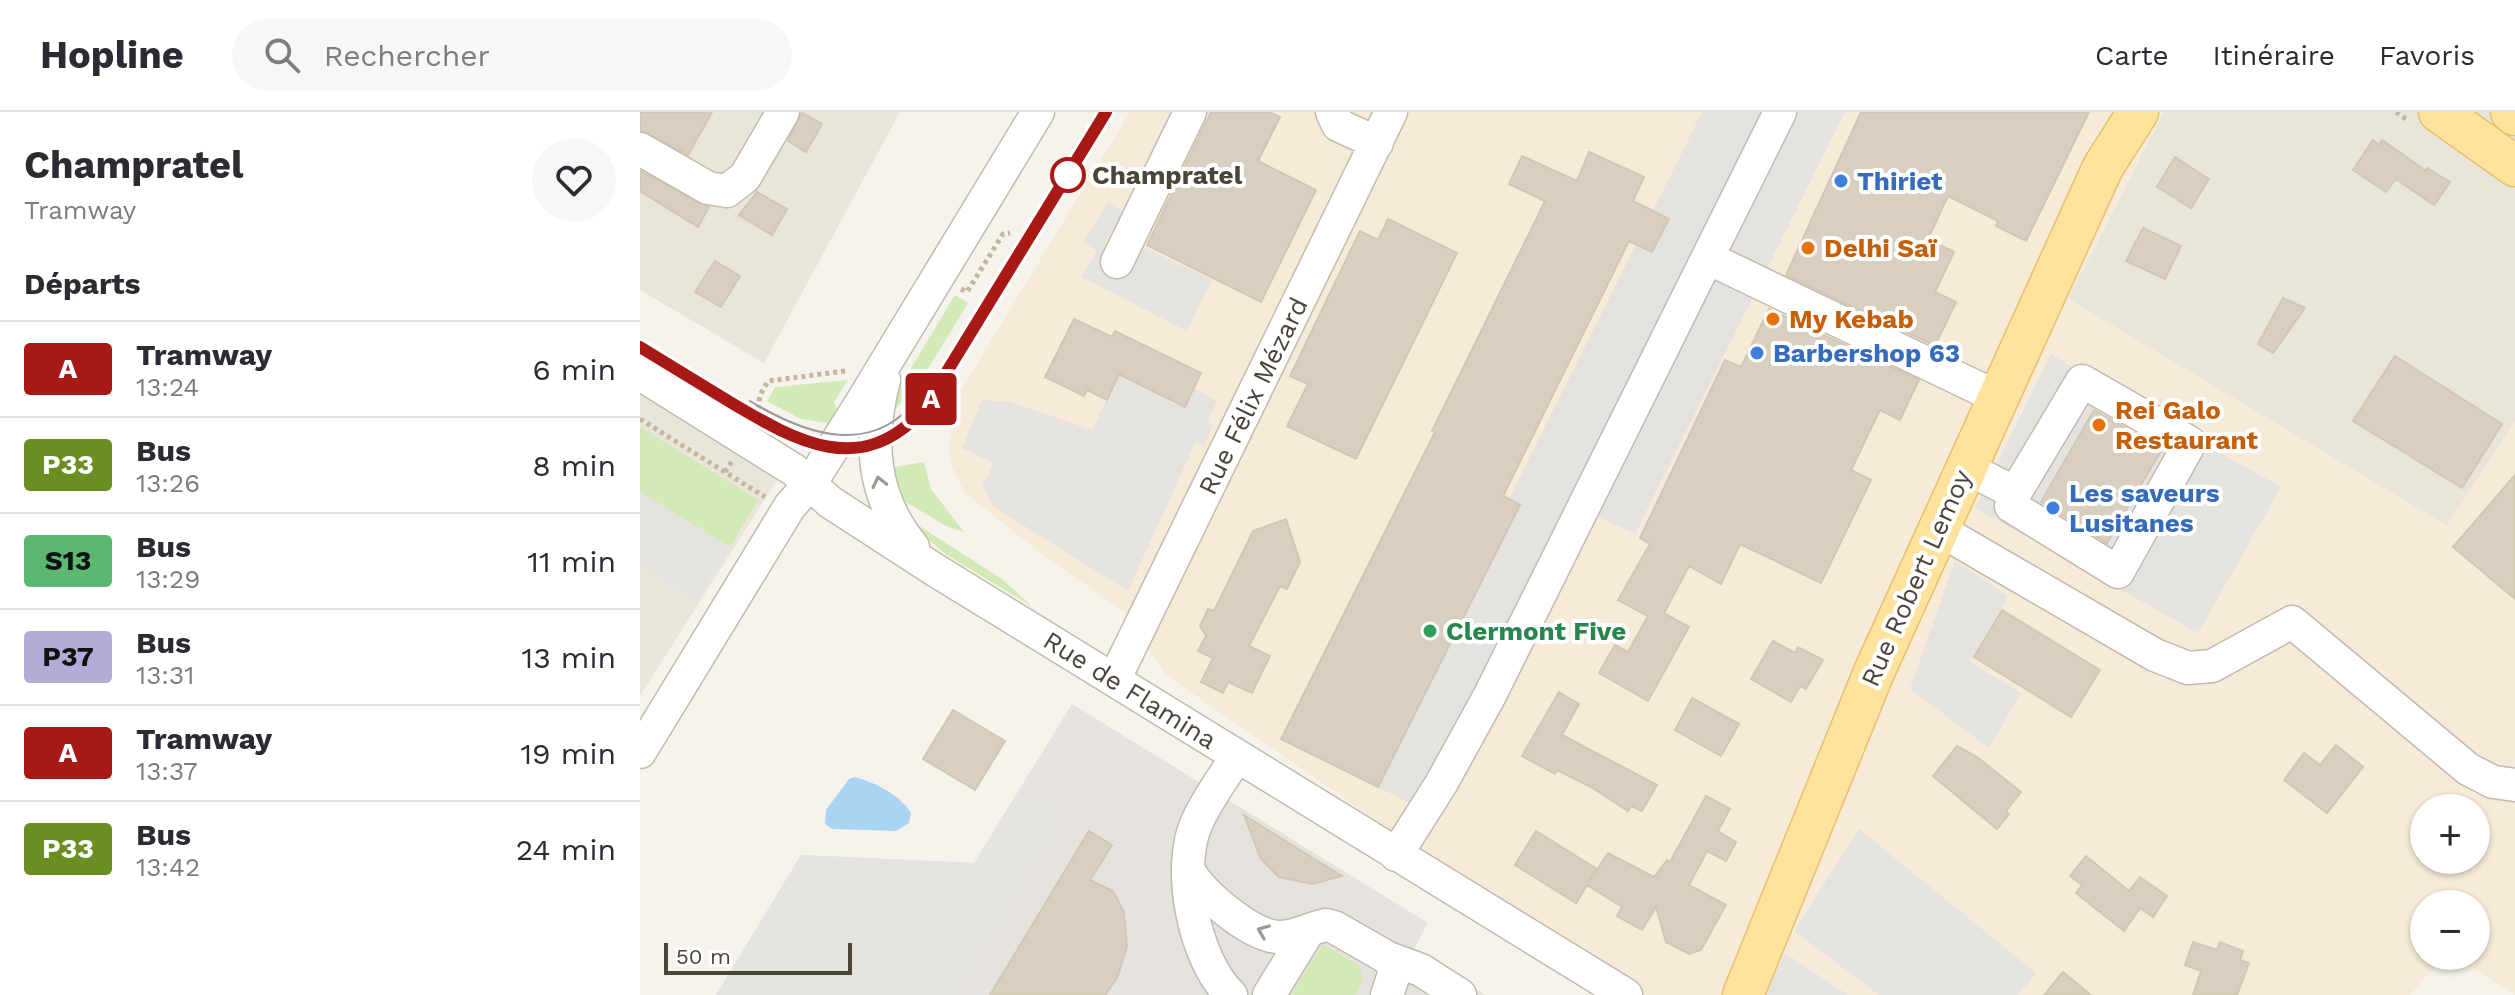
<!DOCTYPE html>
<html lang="fr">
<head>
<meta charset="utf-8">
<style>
	:root { --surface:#fff; --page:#f7f7f7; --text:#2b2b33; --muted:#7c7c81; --line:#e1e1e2 }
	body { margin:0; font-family:"Work Sans",sans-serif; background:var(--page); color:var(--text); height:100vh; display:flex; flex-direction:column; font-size:30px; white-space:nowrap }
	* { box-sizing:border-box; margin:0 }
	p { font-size:26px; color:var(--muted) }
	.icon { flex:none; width:44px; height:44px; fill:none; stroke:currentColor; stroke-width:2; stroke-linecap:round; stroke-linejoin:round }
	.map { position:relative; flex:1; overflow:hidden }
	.side { display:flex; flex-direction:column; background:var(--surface); width:640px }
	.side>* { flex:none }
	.badge { padding:0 16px; border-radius:6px; font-size:28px; line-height:52px }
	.buttons { position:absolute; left:1770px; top:682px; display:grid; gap:16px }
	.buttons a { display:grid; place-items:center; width:80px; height:80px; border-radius:50%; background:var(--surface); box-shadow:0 2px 6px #0004; font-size:40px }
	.scale { position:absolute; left:24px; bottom:20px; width:188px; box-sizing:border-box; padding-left:8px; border:4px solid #4b4439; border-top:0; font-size:22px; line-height:28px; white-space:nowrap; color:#4b4439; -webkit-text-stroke:6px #fff; paint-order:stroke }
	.map>.badge { position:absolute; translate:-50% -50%; box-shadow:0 0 0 4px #fff }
	h2 { padding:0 24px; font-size:30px; line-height:72px }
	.round { display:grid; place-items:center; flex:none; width:84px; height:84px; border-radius:42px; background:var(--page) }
	.overview { display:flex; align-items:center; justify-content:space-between; height:136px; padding:0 24px }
	h1 { font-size:38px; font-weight:700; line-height:60px }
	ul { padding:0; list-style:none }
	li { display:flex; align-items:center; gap:24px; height:96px; padding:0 24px; border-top:2px solid var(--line) }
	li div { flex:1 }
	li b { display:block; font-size:30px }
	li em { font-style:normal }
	li .badge { min-width:88px; font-weight:700; text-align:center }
	header { display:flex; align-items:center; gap:48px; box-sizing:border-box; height:112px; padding:0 40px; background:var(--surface); border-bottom:2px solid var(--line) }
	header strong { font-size:38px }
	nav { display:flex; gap:44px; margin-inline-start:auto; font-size:28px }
	.search { width:560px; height:72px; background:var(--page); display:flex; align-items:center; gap:20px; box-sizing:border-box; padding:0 28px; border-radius:44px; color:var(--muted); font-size:30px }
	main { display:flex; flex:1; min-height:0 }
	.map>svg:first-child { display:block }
	.residential { fill:#eae5da }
	.commercial { fill:#f7ead8; fill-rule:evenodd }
	.industrial { fill:#e6e2dd }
	.green { fill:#d2eab5 }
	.parking { fill:#e5e3e0 }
	.water { fill:#a9d4f2 }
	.building { fill:#d8cfc1; stroke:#d3c7b4; stroke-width:2 }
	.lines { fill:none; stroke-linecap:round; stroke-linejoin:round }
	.minor-casing { stroke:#c2bbae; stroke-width:35 }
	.major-casing { stroke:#e6c16a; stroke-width:43 }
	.path { stroke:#c4b79f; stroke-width:5; stroke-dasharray:4 4; stroke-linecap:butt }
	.minor { stroke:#fff; stroke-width:32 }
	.major { stroke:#ffe39c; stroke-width:40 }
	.tram { stroke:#9a9a9a; stroke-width:2 }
	.oneway { stroke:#9c9892 }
	.line-casing { stroke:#fff; stroke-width:18 }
	.line { stroke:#a81815; stroke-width:12 }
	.stop-dot { fill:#fff; stroke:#a81815; stroke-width:4 }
	.shop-dot { fill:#3f7fe0; stroke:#fff; stroke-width:3 }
	.food-dot { fill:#e8710a; stroke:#fff; stroke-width:3 }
	.leisure-dot { fill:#2e9e5b; stroke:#fff; stroke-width:3 }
	.labels { text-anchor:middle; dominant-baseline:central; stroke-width:8; stroke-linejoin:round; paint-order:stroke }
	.stop-label { font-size:26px; font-weight:bold; fill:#4b4439; stroke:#fff; text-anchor:start }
	.shop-label { font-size:26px; font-weight:bold; fill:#366cbe; stroke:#fff; text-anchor:start }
	.food-label { font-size:26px; font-weight:bold; fill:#c56008; stroke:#fff; text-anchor:start }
	.street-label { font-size:26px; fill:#4b4439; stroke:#fff }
	.leisure-label { font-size:26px; font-weight:bold; fill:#27864d; stroke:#fff; text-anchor:start }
</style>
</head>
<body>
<header>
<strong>Hopline</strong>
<div class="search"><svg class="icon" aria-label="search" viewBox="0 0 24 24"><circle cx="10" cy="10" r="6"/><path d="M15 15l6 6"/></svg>Rechercher</div>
<nav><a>Carte</a><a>Itinéraire</a><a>Favoris</a></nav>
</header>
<main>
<section class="side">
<div class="overview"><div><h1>Champratel</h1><p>Tramway</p></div><a class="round"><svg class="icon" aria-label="heart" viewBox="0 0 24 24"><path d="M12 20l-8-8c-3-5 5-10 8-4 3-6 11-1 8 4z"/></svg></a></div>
<h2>Départs</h2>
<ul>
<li><span class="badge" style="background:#a81815;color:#fff">A</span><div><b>Tramway</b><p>13:24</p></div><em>6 min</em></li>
<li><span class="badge" style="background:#6b8e23;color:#fff">P33</span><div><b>Bus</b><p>13:26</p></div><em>8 min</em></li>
<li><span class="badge" style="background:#5cb770;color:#111">S13</span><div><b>Bus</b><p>13:29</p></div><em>11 min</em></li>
<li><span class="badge" style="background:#b3aad5;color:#111">P37</span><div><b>Bus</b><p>13:31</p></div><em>13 min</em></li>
<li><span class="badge" style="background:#a81815;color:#fff">A</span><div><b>Tramway</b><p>13:37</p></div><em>19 min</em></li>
<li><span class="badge" style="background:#6b8e23;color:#fff">P33</span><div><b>Bus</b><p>13:42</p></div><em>24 min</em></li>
</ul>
</section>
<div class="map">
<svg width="1875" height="883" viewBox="0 0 1875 883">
	<rect width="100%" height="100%" fill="#f6f3ec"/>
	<!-- residential -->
	<path class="residential" d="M0,0H260L124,251L0,178Z
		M1524,0H1875V310L1807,414L1428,187Z
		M0,275L139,365L0,584Z"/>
	<!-- commercial -->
	<path class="commercial" d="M490,0H1524L1428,187L1807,414L1875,310V883L1813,844H1836V792H1784V844H1805L1770,883H988L526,563L482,498L411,449L325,381L312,355L309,335L318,283ZM1784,696H1836V748H1784Z"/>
	<!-- industrial -->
	<path class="industrial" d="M432,592L788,811L773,838L846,883H76L161,743L334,751Z"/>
	<!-- green -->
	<path class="green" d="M315,183L328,191L280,270L250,303L261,273Z
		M208,268L194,290L197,297L189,311L161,307L127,289L135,275Z
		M0,315L118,388L90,435L0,380Z
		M284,350L291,377L324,420L306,414L254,383L249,356Z
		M273,410L362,467L393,495L307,443L272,414Z
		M683,833L719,853L723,868L715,883H651Z"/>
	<!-- parking -->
	<path class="parking" d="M1062,0H1205L995,422L939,396L791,702L738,675L879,393L869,387Z
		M468,90L483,100L464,131L496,149L503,135L572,168L547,219L441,165L457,139L443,130Z
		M1411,242L1466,276L1398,396L1465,435L1533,315L1641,375L1558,521L1335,396Z
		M479,262L545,294L554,276L577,289L567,311L573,312L564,334L556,329L488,479L354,395L342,373L354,352L322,336L342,288L370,290L452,318Z
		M0,380L90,435L57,489L0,453Z
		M1315,449L1368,484L1330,550L1381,581L1349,636L1270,577Z
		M381,676L426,704L316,883H76L161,743L334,751Z
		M1219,717L1396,861L1378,883H1239L1154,819Z
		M1145,841L1208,883H1125Z"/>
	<!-- water -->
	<path class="water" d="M214,665C235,670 260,683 271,701L269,711L256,719L192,717L185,712L186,698L209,667Z"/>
	<!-- building -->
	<path class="building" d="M0,0H72L48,43L0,18Z
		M571,0H629L640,5L618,49L676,78L621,190L507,133Z
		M1221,0H1449L1386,129L1356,114L1358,109L1308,84L1288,127L1314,140L1295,180L1316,190L1295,234L1146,163Z
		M162,1L182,12L166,40L148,29Z
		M1733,28L1739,33L1742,28L1786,59L1787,56L1810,70L1794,93L1756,67L1746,80L1713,58Z
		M949,40L1004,65L993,89L1029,107L1012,140L989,129L863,384L880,393L738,675L641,627L795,320L792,319L905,89L869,72L882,44L937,69Z
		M1535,45L1569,67L1551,96L1517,75Z
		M0,59L69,95L58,115L0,79Z
		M117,80L147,97L132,123L99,103Z
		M748,107L817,141L716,347L647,314L668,272L650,264L720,119L738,128Z
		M1503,116L1541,134L1525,167L1486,149Z
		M75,149L100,164L81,195L55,180Z
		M1643,186L1665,196L1633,241L1618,232Z
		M1129,197L1279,268L1260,308L1240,298L1211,358L1231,368L1181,471L1100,432L1081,472L1049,454L1024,501L1049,515L1008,589L959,561L975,533L988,540L1008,504L978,488L1010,432L1000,426L1085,248L1101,255Z
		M434,207L472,225L475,219L561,261L545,295L479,262L467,288L447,278L444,284L405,265Z
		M1755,244L1862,312L1822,376L1713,309Z
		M1454,298L1522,337L1467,431L1401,390Z
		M1875,363V487L1813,435Z
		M646,407L660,450L647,477L640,474L609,534L630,544L612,581L588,570L583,581L561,570L573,546L558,539L566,524L560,514L568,497L574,499L613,419Z
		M1362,498L1460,558L1431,605L1334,545Z
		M1133,529L1155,541L1158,535L1183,548L1166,577L1160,574L1151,590L1111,567Z
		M919,580L939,592L922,623L1017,673L1002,699L991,694L988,699L951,675L917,658L915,662L882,644Z
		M1052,586L1099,612L1081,644L1035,618Z
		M313,598L365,629L335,678L283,647Z
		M1696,633L1723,655L1687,701L1644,668L1664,641L1680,653Z
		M1317,634L1337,645L1381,680L1366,699L1369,702L1357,717L1293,664Z
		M1066,684L1090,697L1078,719L1096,730L1086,749L1067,739L1049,773L1086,793L1061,838L1049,842L1026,830L1016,795L1002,818L977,804L982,795L947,773L968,741L1014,765L1027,748L1030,750Z
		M604,703L655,735L702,764L672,772L639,765L621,747Z
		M449,719L472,733L450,768L473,779L484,800L487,835L477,866L465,883H350Z
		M896,719L957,757L936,791L875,753Z
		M1446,744L1489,779L1500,765L1527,784L1513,805L1500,796L1484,819L1436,781L1442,773L1430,764Z
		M1553,830L1577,838L1580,830L1603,839L1600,848L1609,851L1597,883H1553L1561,859L1545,853Z
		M1423,860L1451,883H1404Z"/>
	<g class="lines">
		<defs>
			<path id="minor" d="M692,0L698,13L737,31
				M0,37L68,76L87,79L105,65L143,0
				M1070,147L1357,285
				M477,150L550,0
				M0,262L154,358L190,390L295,458L986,883
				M244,268C228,329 232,385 273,435
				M1442,269L1550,331L1478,460L1371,394L1375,381Z
				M1325,355L1375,381
				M1298,417L1515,543L1548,556L1572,554L1652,510L1828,657L1853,670L1875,673
				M474,568L751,0
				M0,640L150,394L170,372L220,293L398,0
				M756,743L801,672L850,583L1140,0
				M549,759C563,783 609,822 637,825C654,826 670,816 686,813L694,815L748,846L781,858L820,883
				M591,883C554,848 535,754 558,708C568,686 584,665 597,644
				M629,883L669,818
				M747,883L755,859L748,846"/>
			<path id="major" d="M1799,0L1875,54
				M1871,0L1875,3
				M1103,883L1234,560L1463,55L1498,0"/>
		</defs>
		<!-- minor casing -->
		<use href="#minor" class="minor-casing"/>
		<!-- major casing -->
		<use href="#major" class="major-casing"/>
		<!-- path -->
		<path class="path" d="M1756,0L1769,9
			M321,177L327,180L363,122L370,121
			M117,305L120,283L128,269L205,259
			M0,307L125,385
			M85,360L92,349"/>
		<!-- minor -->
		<use href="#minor" class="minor"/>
		<!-- major -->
		<use href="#major" class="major"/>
		<!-- tram -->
		<path class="tram" d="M0,235C56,269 157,346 223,337C248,333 268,316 284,297L466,0
			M110,289C166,323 234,347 280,283"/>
	</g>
	<!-- one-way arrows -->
	<defs><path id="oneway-chevron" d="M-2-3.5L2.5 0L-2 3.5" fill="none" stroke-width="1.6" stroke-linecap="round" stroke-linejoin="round" transform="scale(2)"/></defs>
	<g class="oneway">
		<use href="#oneway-chevron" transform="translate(239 370) rotate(-103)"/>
		<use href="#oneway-chevron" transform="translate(623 819) rotate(-158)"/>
	</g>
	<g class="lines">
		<defs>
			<path id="line" d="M0,235C30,253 60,272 90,290C157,330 222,367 284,297L466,0"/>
		</defs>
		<!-- line casing -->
		<use href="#line" class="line-casing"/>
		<!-- line -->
		<use href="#line" class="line"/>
	</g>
	<!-- markers -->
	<circle class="stop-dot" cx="428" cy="63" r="16"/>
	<g class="shop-dot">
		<circle cx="1201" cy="69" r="8"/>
		<circle cx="1117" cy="241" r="8"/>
		<circle cx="1413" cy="396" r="8"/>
	</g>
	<g class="food-dot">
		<circle cx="1168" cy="136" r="8"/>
		<circle cx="1133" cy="207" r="8"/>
		<circle cx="1459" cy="313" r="8"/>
	</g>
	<circle class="leisure-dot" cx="790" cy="519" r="8"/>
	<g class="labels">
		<!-- stop labels -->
		<g class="stop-label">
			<text x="452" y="63">Champratel</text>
		</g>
		<!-- shop labels -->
		<g class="shop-label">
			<text x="1217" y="69">Thiriet</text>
			<text x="1133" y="241">Barbershop 63</text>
			<text x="1429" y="381">Les saveurs<tspan x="1429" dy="30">Lusitanes</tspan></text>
		</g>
		<!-- food labels -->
		<g class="food-label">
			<text x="1184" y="136">Delhi Saï</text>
			<text x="1149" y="207">My Kebab</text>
			<text x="1475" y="298">Rei Galo<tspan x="1475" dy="30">Restaurant</tspan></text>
		</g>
		<!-- street labels -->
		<g class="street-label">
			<text transform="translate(613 284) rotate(-64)">Rue Félix Mézard</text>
			<text transform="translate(1276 466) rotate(-66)">Rue Robert Lemoy</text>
			<text transform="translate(490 578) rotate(32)">Rue de Flamina</text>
		</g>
		<!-- leisure labels -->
		<g class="leisure-label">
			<text x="806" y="519">Clermont Five</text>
		</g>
	</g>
</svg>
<div class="buttons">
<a>+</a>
<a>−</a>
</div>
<div class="scale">50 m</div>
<b class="badge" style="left:291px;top:287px;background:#a81815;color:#fff">A</b>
</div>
</main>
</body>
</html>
